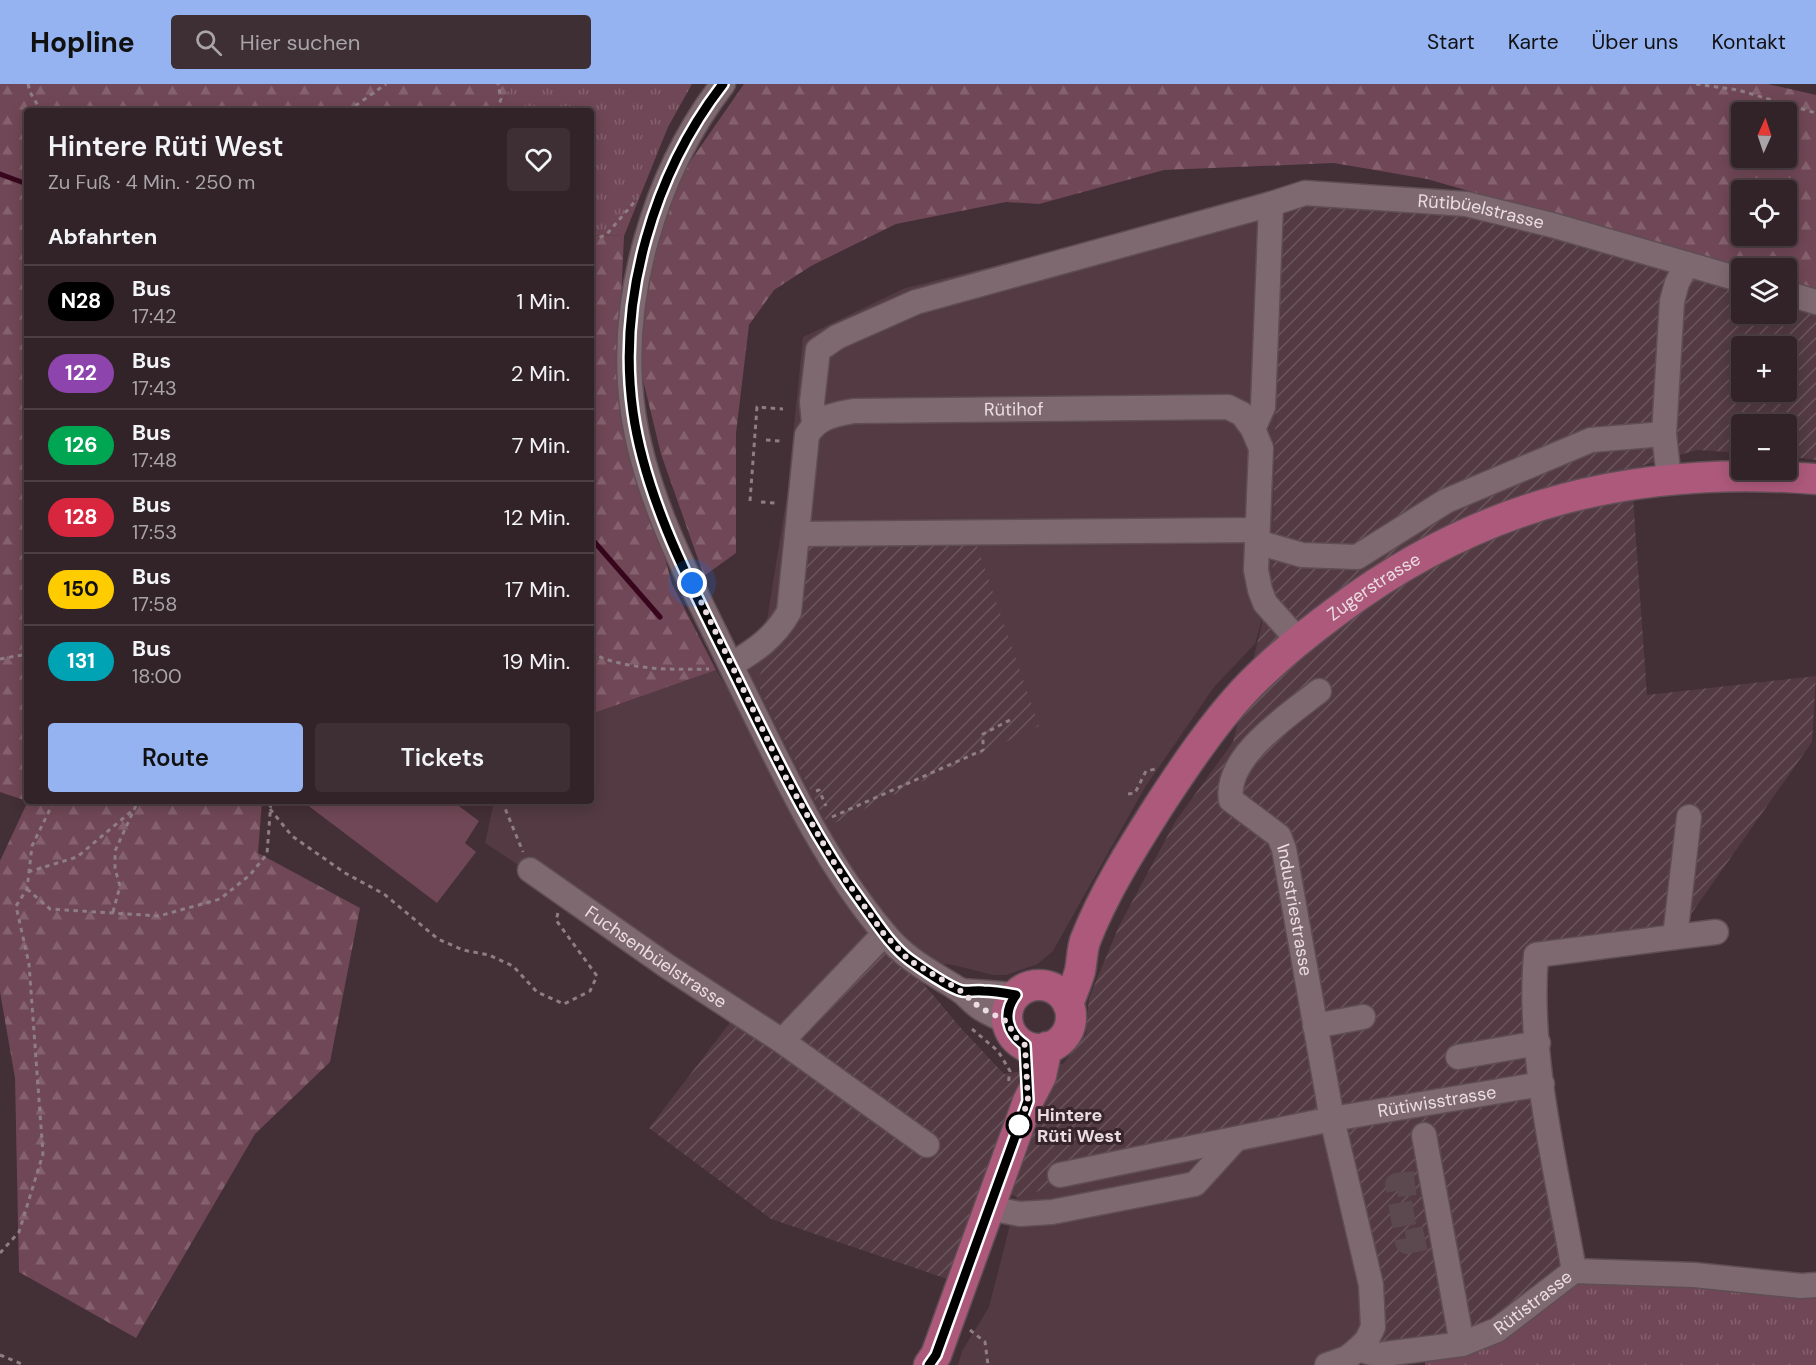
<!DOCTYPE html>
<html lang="de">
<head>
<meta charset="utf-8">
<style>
	:root { --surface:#322328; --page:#3d2f34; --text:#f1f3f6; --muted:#a8a4a8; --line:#4d4045; --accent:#95b2f1 }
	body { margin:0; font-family:"DM Sans",sans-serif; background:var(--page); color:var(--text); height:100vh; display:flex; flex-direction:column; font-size:22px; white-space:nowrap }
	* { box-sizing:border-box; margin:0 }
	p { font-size:20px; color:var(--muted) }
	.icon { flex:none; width:33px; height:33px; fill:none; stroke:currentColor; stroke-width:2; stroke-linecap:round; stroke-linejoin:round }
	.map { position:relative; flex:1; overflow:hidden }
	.sheet { position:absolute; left:24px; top:24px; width:570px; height:696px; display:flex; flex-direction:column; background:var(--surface); border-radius:6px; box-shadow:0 3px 15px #0003,0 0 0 2px var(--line) }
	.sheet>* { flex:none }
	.badge { padding:0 12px; border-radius:20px; font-size:21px; line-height:39px }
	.needle { width:39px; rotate:3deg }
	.fabs { position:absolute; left:1731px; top:18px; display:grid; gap:12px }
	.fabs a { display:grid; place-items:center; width:66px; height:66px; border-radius:6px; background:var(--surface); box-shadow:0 3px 15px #0003,0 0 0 2px var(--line); font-size:30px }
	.you { position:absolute; width:30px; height:30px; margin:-15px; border:4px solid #fff; border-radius:50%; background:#1a73e8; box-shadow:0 0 0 9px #1a73e833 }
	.map>.badge { position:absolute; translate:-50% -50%; box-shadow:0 0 0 3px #fff }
	h2 { padding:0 24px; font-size:22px; line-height:54px }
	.round { display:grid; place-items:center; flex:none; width:63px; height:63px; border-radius:6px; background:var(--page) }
	.head { display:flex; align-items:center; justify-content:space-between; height:102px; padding:0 24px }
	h1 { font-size:28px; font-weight:600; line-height:45px }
	.button { display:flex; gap:12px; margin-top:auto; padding:12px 24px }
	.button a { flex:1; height:69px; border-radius:6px; background:var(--accent); color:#111; font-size:24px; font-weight:600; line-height:69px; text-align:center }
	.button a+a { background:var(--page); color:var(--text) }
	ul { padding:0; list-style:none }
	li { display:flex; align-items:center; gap:18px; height:72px; padding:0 24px; border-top:2px solid var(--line) }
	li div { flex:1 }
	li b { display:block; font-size:22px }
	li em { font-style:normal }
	li .badge { min-width:66px; font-weight:700; text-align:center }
	header { display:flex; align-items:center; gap:36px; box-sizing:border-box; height:84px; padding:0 30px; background:var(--accent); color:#111 }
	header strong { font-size:28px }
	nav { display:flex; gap:33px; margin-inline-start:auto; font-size:21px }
	.search { width:420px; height:54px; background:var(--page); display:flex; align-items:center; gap:15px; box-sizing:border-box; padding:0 21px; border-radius:6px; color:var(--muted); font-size:22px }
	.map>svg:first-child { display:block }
	.built { fill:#533a43 }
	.industrial { fill:url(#industrial-furrows); fill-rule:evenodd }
	.grass { fill:url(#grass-tufts) }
	.forest { fill:url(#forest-firs); fill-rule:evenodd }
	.garden { fill:#704756 }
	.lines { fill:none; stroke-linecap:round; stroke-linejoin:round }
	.stream { stroke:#37061d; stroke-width:5 }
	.minor-tunnel { stroke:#5c4950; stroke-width:24; stroke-dasharray:24 12; stroke-linecap:butt }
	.minor-casing { stroke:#5f4e54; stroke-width:27 }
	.major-casing { stroke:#5f4e54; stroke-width:33 }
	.path { stroke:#8e7d83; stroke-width:3; stroke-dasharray:4.5 4.5; stroke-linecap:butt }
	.minor { stroke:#7f6970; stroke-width:24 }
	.major { stroke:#ad597b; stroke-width:30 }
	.line-casing { stroke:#fff; stroke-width:14 }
	.line { stroke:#000; stroke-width:9 }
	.walk { stroke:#eadde1; stroke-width:6; stroke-dasharray:0 10.8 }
	.stop-dot { fill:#fff; stroke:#000; stroke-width:3 }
	.labels { text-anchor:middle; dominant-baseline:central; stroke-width:6; stroke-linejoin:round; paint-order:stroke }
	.street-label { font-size:18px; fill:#eadde1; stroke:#38252c }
	.stop-label { font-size:18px; font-weight:bold; fill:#eadde1; stroke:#38252c; text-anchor:start }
</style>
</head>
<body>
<header>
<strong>Hopline</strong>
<div class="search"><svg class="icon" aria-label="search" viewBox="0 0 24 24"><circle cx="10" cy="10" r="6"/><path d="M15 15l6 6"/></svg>Hier suchen</div>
<nav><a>Start</a><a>Karte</a><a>Über uns</a><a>Kontakt</a></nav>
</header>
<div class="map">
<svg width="1816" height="1281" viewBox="0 0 1816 1281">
	<defs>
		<pattern id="industrial-furrows" width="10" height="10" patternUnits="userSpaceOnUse" patternTransform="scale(1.5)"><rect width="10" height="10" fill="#533a43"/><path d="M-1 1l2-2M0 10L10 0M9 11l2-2" fill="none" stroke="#6c565e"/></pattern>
		<pattern id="grass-tufts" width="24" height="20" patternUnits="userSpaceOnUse" patternTransform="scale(1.5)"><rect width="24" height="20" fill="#704756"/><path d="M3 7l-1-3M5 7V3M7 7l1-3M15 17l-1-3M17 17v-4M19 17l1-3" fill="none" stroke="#85616e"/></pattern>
		<pattern id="forest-firs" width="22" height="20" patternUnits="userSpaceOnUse" patternTransform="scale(1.5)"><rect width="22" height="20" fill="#704756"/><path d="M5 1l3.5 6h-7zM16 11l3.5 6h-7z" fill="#85616e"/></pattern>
	</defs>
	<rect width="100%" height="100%" fill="#432f36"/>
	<!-- built -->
	<path class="built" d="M1280,111L1272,499L1255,560L1214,603L1144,705L1053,867L1038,880L1006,891H993L953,881L909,876L821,744L736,562L766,542L787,411L803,253L905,204Z
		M716,586L881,849L782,956L485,759L494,717H591V630Z
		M1332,1035L1373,1243L1333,1281H958L962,1267L989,1223L1017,1113L1236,1055Z"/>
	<!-- industrial -->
	<path class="industrial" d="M1280,111L1456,123L1741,202L1742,230H1786L1787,216L1816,226V376L1787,372L1786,340H1742L1741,369L1697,366L1631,385L1647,611L1816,592L1812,658L1675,853L1536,871L1574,1187L1497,1246L1378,1271L1332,1035L1236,1055L1017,1113L982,1100L950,1196L771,1135L649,1044L735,932L782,961L884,853L960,943L1004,990L1063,980L1086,950L1089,914L1119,842L1175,738L1233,658L1272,499ZM1742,262H1786V308H1742Z
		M969,439L1039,642L828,742L761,608L758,596L765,578L787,560L799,542L803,522L811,441Z"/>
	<!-- grass -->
	<path class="grass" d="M511,0H692L668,43L624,152L591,151V27H498Z
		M1574,1187L1816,1201V1281H1425V1274L1462,1260Z"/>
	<!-- forest -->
	<path class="forest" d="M0,0H511L498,27H27V717L0,708Z
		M744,0H1768L1816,11V206L1787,198L1786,184L1741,185L1427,95L1334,79L1164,86L1039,120L1006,118L896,140L811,182L774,206L749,241L736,349V469L704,492L661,370L634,259L669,108ZM1742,28H1786V74H1742ZM1742,106H1786V152H1742Z
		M591,151L624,152L619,259L638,375L672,500L716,586L591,630Z
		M28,717H262L258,769L360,824L330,978L255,1050L136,1254L19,1188L15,994L0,908V777Z"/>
	<!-- garden -->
	<path class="garden" d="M302,717H452L479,737L465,759L476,768L437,819Z"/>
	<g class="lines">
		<!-- stream -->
		<path class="stream" d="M0,90L27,100
			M591,454L660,533"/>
		<!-- minor-tunnel -->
		<path class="minor-tunnel" d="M1415,1099L1397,1101L1407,1158L1425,1154"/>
		<defs>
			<g id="minor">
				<path d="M723,0C655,88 617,216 633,328C646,419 694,504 733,586C778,676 819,772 885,850C905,875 931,888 958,905C966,910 971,917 979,923C987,929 998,933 1008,938"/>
				<path id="s1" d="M1271,120L1305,109L1466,120L1552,141L1687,180"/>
				<path d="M1786,209L1816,218"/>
				<path d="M814,339L812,318L818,266L837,253L916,218L1271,120L1263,323L1253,345"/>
				<path d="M1669,395L1664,350L1672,217L1677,199L1687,180L1742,196"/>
				<path d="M797,450L1257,446"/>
				<path d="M1257,458L1302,471L1357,473L1446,417L1591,356L1664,350"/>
				<path id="s2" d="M731,581C756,566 774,554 789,528L807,351C818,333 833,331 854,327L1228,323L1242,330L1253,345L1261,364L1256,486L1260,506L1265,519L1298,556"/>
				<path id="s3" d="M1319,607C1289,631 1224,673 1231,716L1279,752L1284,765L1332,1035L1371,1201L1373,1243L1367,1256L1358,1265"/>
				<path id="s4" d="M530,786L667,882L782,957L884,850"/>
				<path d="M1675,853L1716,848"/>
				<path d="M961,907L1016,911"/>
				<path d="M1315,942L1363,933"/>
				<path d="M782,957L927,1061"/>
				<path d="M1458,973L1538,959"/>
				<path d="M1424,1051L1462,1260"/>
				<path id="s5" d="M1060,1091L1332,1035L1542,1000"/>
				<path d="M989,1124L1020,1130L1052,1128L1195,1100L1236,1055"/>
				<path d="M1574,1187C1557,1088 1527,971 1536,871L1675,853L1689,733"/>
				<path id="s6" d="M1327,1281L1347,1274L1358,1265L1378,1271L1462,1260L1497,1246L1574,1187L1694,1191L1801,1202L1816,1201"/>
			</g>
			<g id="major">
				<circle cx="1039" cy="933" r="32"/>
				<path id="s7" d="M1068,920C1072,909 1077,898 1080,887C1082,877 1082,866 1085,857C1104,808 1134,761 1162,717C1187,679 1212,642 1242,609C1271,578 1303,552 1337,527C1482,418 1636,381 1816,395"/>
				<path d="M929,1281L936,1271L1028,1017L1041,992L1047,963"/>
			</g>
		</defs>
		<!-- minor casing -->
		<use href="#minor" class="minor-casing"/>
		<!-- major casing -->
		<use href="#major" class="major-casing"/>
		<!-- path -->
		<path class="path" d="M28,0L30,8L41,27
			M1696,0L1738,6L1816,29
			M348,27L386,0
			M497,27L501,15L498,0
			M591,156L606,151L637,115
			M766,356L780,357
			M750,417L757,323L783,325
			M761,418L775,419
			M591,569C625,586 672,586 709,585
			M0,575L27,570
			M816,707L819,706L826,722
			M1128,710L1135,709L1146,687L1156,685
			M502,717L523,768
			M270,725L292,752L345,789L384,810L438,855L463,866L489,871L513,882L537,908L564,920L590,907L597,892L556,836L558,829
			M832,733L983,666V650L1010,636
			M28,788L77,773L133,726
			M27,805L50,825L159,832L220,815L250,791L267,770L271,717
			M113,828L120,802L115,785V767L138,717
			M972,945L998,967L1010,987L1008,1001
			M0,1169L19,1148L43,1070L29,880L16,822L27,805L32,762L54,717
			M970,1246L985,1258L988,1281
			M0,1271L24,1281"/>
		<!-- minor -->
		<use href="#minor" class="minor"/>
		<!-- major -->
		<use href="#major" class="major"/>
	</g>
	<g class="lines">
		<defs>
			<path id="line" d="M723,0C654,89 617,214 633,328C647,427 704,525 747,615C782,686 817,758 865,823C878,841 892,863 910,876C921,884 950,904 962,907C968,908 977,906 983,907C994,907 1005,909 1016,911C1002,929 1007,949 1025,961L1028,1017L936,1271L929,1281"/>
		</defs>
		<!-- line casing -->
		<use href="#line" class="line-casing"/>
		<!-- line -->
		<use href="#line" class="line"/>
		<!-- walk -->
		<path class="walk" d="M692,499L785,692L836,782L884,850L909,876L961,907L979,923L1008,938L1014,952L1025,961L1028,1017L1019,1041"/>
	</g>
	<!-- markers -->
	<circle class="stop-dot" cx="1019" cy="1041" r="12"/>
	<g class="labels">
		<!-- street labels -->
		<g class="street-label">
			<text stroke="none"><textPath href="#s1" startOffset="213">Rütibüelstrasse</textPath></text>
			<text stroke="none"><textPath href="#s2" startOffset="472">Rütihof</textPath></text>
			<text stroke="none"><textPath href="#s7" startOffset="530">Zugerstrasse</textPath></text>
			<text stroke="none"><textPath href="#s3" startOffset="282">Industriestrasse</textPath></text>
			<text stroke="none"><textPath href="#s4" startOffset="153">Fuchsenbüelstrasse</textPath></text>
			<text stroke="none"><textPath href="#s5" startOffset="384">Rütiwisstrasse</textPath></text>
			<text stroke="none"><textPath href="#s6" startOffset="224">Rütistrasse</textPath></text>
		</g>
		<!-- stop labels -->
		<g class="stop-label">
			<text x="1037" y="1031">Hintere<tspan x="1037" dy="21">Rüti West</tspan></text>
		</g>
	</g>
</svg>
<div class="fabs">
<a><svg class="needle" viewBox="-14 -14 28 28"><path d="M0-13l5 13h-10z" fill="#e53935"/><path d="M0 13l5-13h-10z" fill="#a8a4a8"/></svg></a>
<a><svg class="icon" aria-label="locate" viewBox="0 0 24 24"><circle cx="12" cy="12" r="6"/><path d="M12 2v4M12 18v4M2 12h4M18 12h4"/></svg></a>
<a><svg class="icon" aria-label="layers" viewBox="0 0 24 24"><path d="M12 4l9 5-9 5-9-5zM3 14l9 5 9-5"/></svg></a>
<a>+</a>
<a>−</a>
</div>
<div class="you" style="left:692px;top:499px"></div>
<section class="sheet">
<div class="head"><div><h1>Hintere Rüti West</h1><p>Zu Fuß · 4 Min. · 250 m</p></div><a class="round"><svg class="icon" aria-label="heart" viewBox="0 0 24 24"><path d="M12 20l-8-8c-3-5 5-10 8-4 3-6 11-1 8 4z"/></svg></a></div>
<h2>Abfahrten</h2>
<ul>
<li><span class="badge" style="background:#000;color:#fff">N28</span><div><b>Bus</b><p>17:42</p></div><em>1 Min.</em></li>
<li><span class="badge" style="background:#8e44ad;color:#fff">122</span><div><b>Bus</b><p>17:43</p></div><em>2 Min.</em></li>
<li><span class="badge" style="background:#00a651;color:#fff">126</span><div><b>Bus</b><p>17:48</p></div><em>7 Min.</em></li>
<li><span class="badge" style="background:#d7263d;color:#fff">128</span><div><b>Bus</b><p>17:53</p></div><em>12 Min.</em></li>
<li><span class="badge" style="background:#fc0;color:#111">150</span><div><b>Bus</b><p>17:58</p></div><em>17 Min.</em></li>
<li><span class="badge" style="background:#00a3b4;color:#fff">131</span><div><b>Bus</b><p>18:00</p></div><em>19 Min.</em></li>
</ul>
<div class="button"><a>Route</a><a>Tickets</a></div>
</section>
</div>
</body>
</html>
